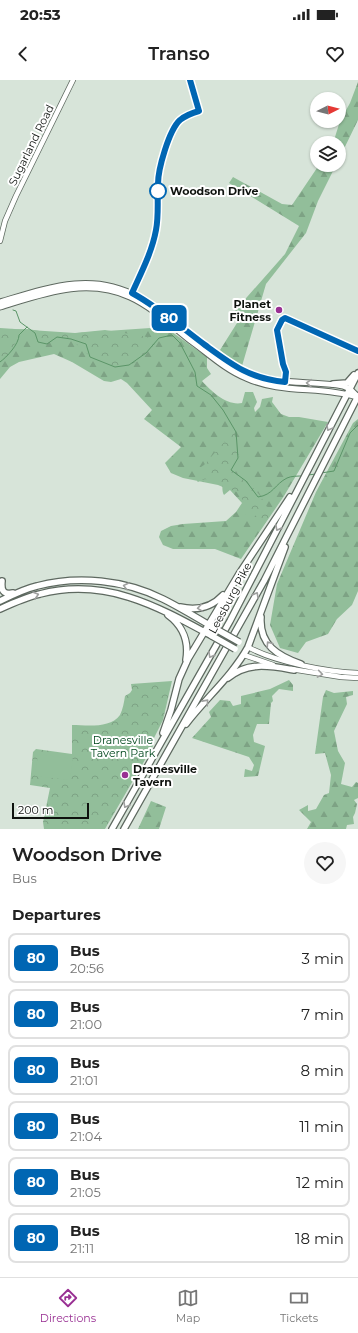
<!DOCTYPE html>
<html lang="en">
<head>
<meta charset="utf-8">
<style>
	:root { --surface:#fff; --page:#f6f6f6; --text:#222; --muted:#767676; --line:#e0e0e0; --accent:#993093 }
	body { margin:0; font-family:Montserrat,sans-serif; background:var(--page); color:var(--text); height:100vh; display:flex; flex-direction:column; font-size:15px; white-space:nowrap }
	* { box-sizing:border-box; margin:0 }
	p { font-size:13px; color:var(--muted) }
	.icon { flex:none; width:22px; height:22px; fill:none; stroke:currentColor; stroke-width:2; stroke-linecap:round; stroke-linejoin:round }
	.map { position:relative; height:749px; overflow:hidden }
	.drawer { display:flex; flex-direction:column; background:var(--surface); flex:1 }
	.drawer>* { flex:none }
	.badge { padding:0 8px; border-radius:6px; font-size:14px; line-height:26px }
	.needle { width:26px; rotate:84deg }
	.tools { position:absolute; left:310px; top:12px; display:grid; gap:8px }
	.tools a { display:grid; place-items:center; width:36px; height:36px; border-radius:50%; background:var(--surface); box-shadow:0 1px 3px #0004; font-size:20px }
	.scale { position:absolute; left:12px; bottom:10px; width:77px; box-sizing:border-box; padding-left:4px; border:2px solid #0e120e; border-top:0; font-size:11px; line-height:14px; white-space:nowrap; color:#0e120e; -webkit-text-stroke:3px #fff; paint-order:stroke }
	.map>.badge { position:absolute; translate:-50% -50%; box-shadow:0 0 0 2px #fff }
	h2 { padding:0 12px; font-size:15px; line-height:36px }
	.round { display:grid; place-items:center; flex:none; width:42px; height:42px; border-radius:21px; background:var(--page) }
	.head { display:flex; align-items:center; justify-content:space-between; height:68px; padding:0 12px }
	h1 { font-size:19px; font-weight:600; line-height:30px }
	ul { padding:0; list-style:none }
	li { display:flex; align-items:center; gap:12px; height:50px; margin:0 8px 6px; padding:0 4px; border:2px solid var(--line); border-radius:8px }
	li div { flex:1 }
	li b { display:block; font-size:15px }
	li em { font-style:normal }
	li .badge { min-width:44px; font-weight:700; text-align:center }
	.status { display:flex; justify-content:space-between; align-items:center; height:28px; padding:0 20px; background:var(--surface); direction:ltr }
	.status svg { height:11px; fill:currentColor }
	header { display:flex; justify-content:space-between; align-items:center; height:52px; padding:0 12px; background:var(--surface); font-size:18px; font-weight:600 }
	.dock { display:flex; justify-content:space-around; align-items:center; height:56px; border-top:1px solid var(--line); background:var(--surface); font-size:11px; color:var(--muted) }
	.dock a { display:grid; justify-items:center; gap:2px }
	.dock .on { color:var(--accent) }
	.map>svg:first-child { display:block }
	.forest { fill:url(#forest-firs) }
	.park { fill:url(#park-crowns) }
	.pitch { fill:#92be9a }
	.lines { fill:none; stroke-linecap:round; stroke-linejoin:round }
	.stream { stroke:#5b9568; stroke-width:1 }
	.secondary-casing { stroke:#5e6960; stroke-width:6 }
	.primary-casing { stroke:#5e6960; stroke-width:7 }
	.highway-casing { stroke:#5e6960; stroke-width:8 }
	.secondary { stroke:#fff; stroke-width:4.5 }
	.primary { stroke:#fff; stroke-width:5 }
	.highway { stroke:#fff; stroke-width:5.5 }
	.highway-bridge-casing { stroke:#5e6960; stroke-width:8; stroke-linecap:butt }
	.highway-bridge { stroke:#fff; stroke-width:5.5 }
	.oneway { stroke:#9fa09f }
	.line-casing { stroke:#fff; stroke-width:9 }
	.line { stroke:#0066b3; stroke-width:6 }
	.stop-dot { fill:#fff; stroke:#0066b3; stroke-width:2 }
	.poi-dot { fill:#993093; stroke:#fff; stroke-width:1.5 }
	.labels { text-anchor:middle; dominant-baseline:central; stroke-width:4; stroke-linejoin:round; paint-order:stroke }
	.street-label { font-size:11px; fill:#0e120e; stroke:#fff }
	.stop-label { font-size:11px; font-weight:bold; fill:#0e120e; stroke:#fff; text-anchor:start }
	.poi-label { font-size:11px; font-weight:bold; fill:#0e120e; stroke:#fff; text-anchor:end }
	.park-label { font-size:11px; fill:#00481d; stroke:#fff }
</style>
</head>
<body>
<div class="status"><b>20:53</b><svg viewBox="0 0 49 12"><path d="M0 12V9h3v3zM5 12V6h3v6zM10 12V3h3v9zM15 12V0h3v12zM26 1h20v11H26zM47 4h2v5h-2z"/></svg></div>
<header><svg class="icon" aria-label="back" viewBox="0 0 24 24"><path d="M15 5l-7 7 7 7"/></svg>Transo<svg class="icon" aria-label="heart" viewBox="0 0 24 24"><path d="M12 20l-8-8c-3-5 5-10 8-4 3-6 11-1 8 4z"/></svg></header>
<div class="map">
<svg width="358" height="749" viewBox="0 0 358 749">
	<defs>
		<pattern id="forest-firs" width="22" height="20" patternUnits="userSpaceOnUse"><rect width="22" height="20" fill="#92be9a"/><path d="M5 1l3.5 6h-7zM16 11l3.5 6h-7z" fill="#7da284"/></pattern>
		<pattern id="park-crowns" width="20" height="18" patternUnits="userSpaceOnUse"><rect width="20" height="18" fill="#92be9a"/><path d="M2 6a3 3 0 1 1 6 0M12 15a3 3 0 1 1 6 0" fill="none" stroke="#7da284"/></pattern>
	</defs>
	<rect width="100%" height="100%" fill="#d7e4d9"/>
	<!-- forest -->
	<path class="forest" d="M358,2V40L339,79V63H331L335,57L340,41L350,23Z
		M318,85H336L318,121L306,153L266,204L242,286L229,278L220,270L237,243L235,226L240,225L285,174L299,146L229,103L233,97L282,124L292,125L317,88Z
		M165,247L207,277V288L211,294L202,301C212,312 227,326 242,323L245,312H253L257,322L254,328L255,332L260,327L262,319L273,317L272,322L281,334L289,337H299L328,342L284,416L241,479L215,469H173L163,465L159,457L161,451L171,446L183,444L226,441L236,432L242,423L230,410L218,405L183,398L171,393L165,383L181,367L144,339L152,330L127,303L121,299L111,302L104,301L72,282L54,274L19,282L10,287L0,299V252L2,250L28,249L51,253H77Z
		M358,339V511L352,525L337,539L328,554L306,562L298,573L280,568L270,545L277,504L316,412L353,343Z
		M289,600L293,605V611L279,609L272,616L273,621L271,623L269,644H257L253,655L254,662L265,666L258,696L244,697L245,689L252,691L254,685L249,677L192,658L211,637L209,632L220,620L230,621L233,626L241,624V616L270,609Z
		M326,610L334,613L353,611V615L346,617L347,624L334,651L338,671L345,683L341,704L352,707L356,702L358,703V718L354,720L357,724L355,733L353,737L354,744L347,745L346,749H307L311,742L299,730L308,725V731L316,729L324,715L329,713L331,695L325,673L315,674L323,617Z
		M151,721L166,727L159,749H138Z"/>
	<!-- park -->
	<path class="park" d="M0,248L75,253L105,250L143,256L156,260L155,264L138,281L123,288H110L93,279L73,261L54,259L42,267L29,251L21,253L9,274L0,282Z
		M233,352L239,364V377L229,388C242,399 260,410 266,426L273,430L265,443L258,439L255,435H247L241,431C246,422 241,410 230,410L224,415C221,410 224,405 220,400C213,398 204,398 198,402L197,401L200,393L198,389L204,385Z
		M172,601L163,640L152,662L153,666L105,749H44L43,742L50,708L30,705L33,672L36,669L72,674V645C86,645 110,649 120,635C123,629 124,622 125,616L130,613L132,610L131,604Z"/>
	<!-- pitch -->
	<path class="pitch" d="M38,674L73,679L70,700L35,696Z"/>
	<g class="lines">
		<!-- stream -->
		<path class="stream" d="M13,230L16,231L20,242L35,253L38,262L47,264L57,257L71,259L86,264L90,277L115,287L129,285L146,273L159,258L172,255L180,263L195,292L197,306L211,315L223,330L236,352L238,378L231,390L246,401L258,417C273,415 275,404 287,398C291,396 298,396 303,396
			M0,282C7,277 19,264 19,255L27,247
			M321,393L334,391L350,353L358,345
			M308,395L316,394"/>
		<defs>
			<path id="secondary" d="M0,161L5,141L16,116L73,0
				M248,567C275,582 327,592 358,593
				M244,575L273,585
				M291,589L341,597L358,598"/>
			<path id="primary" d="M0,222C47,208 92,191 138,217C157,227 175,242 192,255C209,268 225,283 245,292C276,306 311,300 343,306L350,309L358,317
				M0,227C43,214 86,197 130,217C152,227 172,246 191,261C209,274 226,290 246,298C281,314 321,306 357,317"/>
			<path id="highway" d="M333,304L347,303L354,295
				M2,501C1,510 3,515 13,513
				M0,521C12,515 24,509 37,506C78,495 125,500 163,519C181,528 199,539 216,549
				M180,527C197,531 211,528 223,515
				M0,529C13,523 26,517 40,514C105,497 157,526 212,556
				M168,535C183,546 189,562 186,580
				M261,537C259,565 278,576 301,584
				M228,598C248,581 271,586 294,590
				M186,644C206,618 232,596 248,567L285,467
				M163,653L171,630L179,599L188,579L239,494L290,417
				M112,749L230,541L358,293
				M124,749L264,501L358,316"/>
		</defs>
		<!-- secondary casing -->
		<use href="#secondary" class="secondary-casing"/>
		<!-- primary casing -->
		<use href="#primary" class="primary-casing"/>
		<!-- highway casing -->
		<use href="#highway" class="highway-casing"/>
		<!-- secondary -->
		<use href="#secondary" class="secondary"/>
		<!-- primary -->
		<use href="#primary" class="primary"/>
		<!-- highway -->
		<use href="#highway" class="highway"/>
		<defs>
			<path id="highway-bridge" d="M216,549L239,562
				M212,556L235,569"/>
		</defs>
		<!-- highway-bridge casing -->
		<use href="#highway-bridge" class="highway-bridge-casing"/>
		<!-- highway-bridge -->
		<use href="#highway-bridge" class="highway-bridge"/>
	</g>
	<!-- one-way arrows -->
	<defs><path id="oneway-chevron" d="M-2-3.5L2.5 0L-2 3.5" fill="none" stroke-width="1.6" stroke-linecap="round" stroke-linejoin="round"/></defs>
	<g class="oneway">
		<use href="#oneway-chevron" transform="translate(309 303) rotate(-177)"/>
		<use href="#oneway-chevron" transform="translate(329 348) rotate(118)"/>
		<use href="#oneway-chevron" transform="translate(278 448) rotate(117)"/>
		<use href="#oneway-chevron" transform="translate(126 506) rotate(-166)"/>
		<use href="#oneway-chevron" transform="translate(36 515) rotate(-16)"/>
		<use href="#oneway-chevron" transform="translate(256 515) rotate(-61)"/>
		<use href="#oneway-chevron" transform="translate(200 528) rotate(171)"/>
		<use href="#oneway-chevron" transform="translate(269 564) rotate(-124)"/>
		<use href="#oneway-chevron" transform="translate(211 575) rotate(119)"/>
		<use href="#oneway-chevron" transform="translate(320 594) rotate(9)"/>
		<use href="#oneway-chevron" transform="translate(206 622) rotate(-48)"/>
		<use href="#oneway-chevron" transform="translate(126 725) rotate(119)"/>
	</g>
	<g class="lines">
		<defs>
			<path id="line" d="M190,0L199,31C192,33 185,36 180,40C169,50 158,89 158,104C157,119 159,135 156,150C152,172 141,193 132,213C158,227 181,247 205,265C231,284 250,299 285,302L286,292L283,284L277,250L282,240L285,238L358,271"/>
		</defs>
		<!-- line casing -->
		<use href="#line" class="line-casing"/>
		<!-- line -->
		<use href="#line" class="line"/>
	</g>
	<!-- markers -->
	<circle class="stop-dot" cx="158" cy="111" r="8"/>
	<g class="poi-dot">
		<circle cx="279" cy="230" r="4"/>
		<circle cx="125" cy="695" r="4"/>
	</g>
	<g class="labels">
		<!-- street labels -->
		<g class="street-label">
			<text transform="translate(31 65) rotate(-64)">Sugarland Road</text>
			<text transform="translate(230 518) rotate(-62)">Leesburg Pike</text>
		</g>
		<!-- stop labels -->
		<g class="stop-label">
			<text x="170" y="111">Woodson Drive</text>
		</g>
		<!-- poi labels -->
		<g class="poi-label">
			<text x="271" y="224">Planet<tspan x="271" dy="13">Fitness</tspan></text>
			<text x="133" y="689" text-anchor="start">Dranesville<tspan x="133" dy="13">Tavern</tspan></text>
		</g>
		<!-- park labels -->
		<g class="park-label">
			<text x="123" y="660">Dranesville<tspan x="123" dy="13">Tavern Park</tspan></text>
		</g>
	</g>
</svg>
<div class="tools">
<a><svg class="needle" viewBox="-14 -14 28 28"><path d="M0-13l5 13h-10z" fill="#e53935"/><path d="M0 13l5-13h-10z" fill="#767676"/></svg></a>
<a><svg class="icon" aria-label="layers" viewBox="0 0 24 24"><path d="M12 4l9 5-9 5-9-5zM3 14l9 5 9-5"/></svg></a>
</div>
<div class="scale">200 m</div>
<b class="badge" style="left:169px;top:238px;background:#0066b3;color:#fff">80</b>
</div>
<section class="drawer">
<div class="head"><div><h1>Woodson Drive</h1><p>Bus</p></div><a class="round"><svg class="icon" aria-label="heart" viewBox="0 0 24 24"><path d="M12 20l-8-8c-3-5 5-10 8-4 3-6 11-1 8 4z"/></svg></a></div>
<h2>Departures</h2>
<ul>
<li><span class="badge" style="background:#0066b3;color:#fff">80</span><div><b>Bus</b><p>20:56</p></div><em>3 min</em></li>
<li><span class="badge" style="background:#0066b3;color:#fff">80</span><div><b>Bus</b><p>21:00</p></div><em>7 min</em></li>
<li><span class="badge" style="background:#0066b3;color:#fff">80</span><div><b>Bus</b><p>21:01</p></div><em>8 min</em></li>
<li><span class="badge" style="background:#0066b3;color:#fff">80</span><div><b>Bus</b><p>21:04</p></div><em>11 min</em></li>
<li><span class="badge" style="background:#0066b3;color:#fff">80</span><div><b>Bus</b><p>21:05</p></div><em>12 min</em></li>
<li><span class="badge" style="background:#0066b3;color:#fff">80</span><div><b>Bus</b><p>21:11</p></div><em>18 min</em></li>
</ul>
</section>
<nav class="dock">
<a class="on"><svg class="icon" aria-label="directions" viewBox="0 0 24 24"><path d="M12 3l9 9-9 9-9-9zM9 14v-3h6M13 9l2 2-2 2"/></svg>Directions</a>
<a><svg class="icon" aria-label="map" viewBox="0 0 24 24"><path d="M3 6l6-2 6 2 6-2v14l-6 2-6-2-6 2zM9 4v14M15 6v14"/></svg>Map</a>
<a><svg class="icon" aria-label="tickets" viewBox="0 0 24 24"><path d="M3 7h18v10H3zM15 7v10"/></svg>Tickets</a>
</nav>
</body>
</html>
